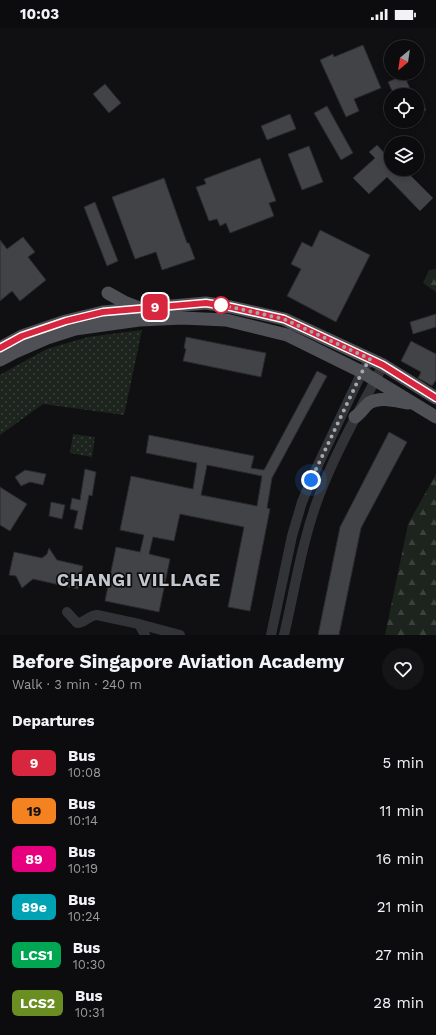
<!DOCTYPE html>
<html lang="en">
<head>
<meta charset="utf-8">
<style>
	:root { --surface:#0c0c0e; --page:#151517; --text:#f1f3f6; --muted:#9a9b9e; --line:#2c2c2e }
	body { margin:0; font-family:"Work Sans",sans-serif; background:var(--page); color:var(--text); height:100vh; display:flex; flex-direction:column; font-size:15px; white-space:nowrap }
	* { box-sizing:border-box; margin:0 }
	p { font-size:13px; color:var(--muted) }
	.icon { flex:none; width:22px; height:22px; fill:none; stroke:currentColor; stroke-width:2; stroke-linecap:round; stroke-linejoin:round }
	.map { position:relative; height:607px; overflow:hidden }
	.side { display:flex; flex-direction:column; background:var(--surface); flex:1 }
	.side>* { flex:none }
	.badge { padding:0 8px; border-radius:6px; font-size:14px; line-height:26px }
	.needle { width:26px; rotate:209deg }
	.controls { position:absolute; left:384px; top:12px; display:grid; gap:8px }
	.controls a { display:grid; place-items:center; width:40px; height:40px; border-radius:50%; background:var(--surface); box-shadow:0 2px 6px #0003,0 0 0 1px var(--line); font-size:20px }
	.you { position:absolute; width:20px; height:20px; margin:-10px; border:3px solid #fff; border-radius:50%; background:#1a73e8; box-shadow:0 0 0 6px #1a73e833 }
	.map>.badge { position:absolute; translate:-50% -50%; box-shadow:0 0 0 2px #fff }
	h2 { padding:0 12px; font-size:15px; line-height:36px }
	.round { display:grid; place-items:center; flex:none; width:42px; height:42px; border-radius:21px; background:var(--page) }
	.head { display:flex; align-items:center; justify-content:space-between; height:68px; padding:0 12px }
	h1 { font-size:19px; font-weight:700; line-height:30px }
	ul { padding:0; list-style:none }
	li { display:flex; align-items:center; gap:12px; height:48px; padding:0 12px }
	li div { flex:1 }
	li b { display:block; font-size:15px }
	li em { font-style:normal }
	li .badge { min-width:44px; font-weight:700; text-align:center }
	.status { display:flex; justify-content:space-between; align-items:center; height:28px; padding:0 20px; background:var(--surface); direction:ltr }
	.status svg { height:11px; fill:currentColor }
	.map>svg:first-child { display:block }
	.green { fill:url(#green-dots) }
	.forest { fill:url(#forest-firs) }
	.building { fill:#414347; stroke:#2a2b2d; fill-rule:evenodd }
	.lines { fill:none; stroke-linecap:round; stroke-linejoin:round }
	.minor { stroke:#323336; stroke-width:10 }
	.major { stroke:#4e5055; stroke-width:13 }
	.line-casing { stroke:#fff; stroke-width:9 }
	.line { stroke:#d7263d; stroke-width:6 }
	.walk { stroke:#a2a8b1; stroke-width:4; stroke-dasharray:0 7.2 }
	.stop-dot { fill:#fff; stroke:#d7263d; stroke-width:2 }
	.labels { text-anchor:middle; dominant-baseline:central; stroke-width:3.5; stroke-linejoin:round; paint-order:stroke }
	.district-label { font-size:18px; font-weight:bold; letter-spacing:1px; fill:#c3c7ce; stroke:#0b0b0c }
</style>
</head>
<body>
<div class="status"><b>10:03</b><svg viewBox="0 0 49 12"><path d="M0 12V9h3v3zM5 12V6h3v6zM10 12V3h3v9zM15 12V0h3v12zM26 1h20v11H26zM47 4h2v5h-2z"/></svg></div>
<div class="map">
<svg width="436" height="607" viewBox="0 0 436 607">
	<defs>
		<pattern id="green-dots" width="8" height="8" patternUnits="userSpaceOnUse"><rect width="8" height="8" fill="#1d241d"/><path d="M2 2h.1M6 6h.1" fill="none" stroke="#3b413b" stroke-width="1.8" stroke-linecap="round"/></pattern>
		<pattern id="forest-firs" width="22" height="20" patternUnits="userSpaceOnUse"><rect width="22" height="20" fill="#1d241d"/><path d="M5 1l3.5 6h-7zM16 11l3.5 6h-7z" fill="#3b413b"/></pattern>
	</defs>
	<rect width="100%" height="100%" fill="#101012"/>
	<!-- green -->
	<path class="green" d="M142,302L124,387L43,376L0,407V347L3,345L47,321L88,309Z
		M73,406L95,409L92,429L70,425Z"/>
	<!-- forest -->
	<path class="forest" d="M436,241V264L423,255L429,242Z
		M436,446V607H385L408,496Z"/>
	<!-- building -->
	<path class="building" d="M363,17L381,60L354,71L359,83L346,89L320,32L333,26L334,29Z
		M404,47L413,67H394L388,54Z
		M105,56L121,75L109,85L93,66Z
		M422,72L426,82L417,86V74Z
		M327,78L353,125L341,132L314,85Z
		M290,86L296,101L267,112L261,98Z
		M377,117L391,132V141H404L433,170L420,183L387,149L369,166L353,150L375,130L369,124Z
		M309,118L323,154L302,162L288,126Z
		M260,130L276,173L269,175L274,188L230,205L226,195L220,198L217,191L209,193L196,159L206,156L204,151Z
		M164,150L187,215H189L195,231L162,242L156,224L135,231L112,169Z
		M95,174L118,233L107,238L84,179Z
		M320,202L370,227L336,294L287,268L301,241L291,236L302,214L312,219Z
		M23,209L35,224L28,229L46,252L20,273L12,263L0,273V212L7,221Z
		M436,286V299L413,306L410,294Z
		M186,309L266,325L261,349L183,333L186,321L184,320Z
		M411,313L436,326V352L432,358L418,350L421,344L401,333Z
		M317,343L327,348L272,450L267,480L270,481L250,583L228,579L244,499L180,486L174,513L153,509L149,526L170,531L159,584L105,573L116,519L140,524L144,507L120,502L131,448L193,461L197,435L146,425L149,407L254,428L251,440L264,442ZM207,437L262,448L257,478L201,467Z
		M389,404L407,414L361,500L339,607H318L340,499Z
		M85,441L96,444L92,468L89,467L82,502L74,500L78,483L70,481L72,470L80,472Z
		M25,442L46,446L43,457L30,454L21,458L15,449Z
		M0,459L27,476L10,503L0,497Z
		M51,474L65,477L62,491L49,488Z
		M49,520L57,532L83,538L78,561L33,551L22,560L16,548L9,547L14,524L42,530L47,526Z"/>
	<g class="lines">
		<!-- minor -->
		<path class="minor" d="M67,584L77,595C84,595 88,588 97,587L139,596L180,607
			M139,596L145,607
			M271,607L292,508L302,474L316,441L362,344L370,331
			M284,607C295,560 302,513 319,468C336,423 361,380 383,337"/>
		<!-- major -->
		<path class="major" d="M108,265L124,274L137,279
			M0,320L22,308L66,293L103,284L206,275L231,279L284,291L383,337L436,370
			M0,332L15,324L47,310L75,301L139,292L182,290L226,292L287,307L362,344L436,389
			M355,389C361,385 364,379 369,375C380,368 396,373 408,375"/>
	</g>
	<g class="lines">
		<defs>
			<path id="line" d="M0,320L22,308L66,293L103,284L206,275L231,279L284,291L383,337L436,370"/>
		</defs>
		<!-- line casing -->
		<use href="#line" class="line-casing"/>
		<!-- line -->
		<use href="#line" class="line"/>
		<!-- walk -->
		<path class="walk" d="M221,277H218L231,279L284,291L370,331L362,344L311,452"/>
	</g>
	<!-- markers -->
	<circle class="stop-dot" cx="221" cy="277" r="8"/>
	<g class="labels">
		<!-- district labels -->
		<g class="district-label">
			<text x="139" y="551">CHANGI VILLAGE</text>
		</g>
	</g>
</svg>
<div class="controls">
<a><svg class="needle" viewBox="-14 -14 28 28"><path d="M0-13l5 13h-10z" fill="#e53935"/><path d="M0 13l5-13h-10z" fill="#9a9b9e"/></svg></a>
<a><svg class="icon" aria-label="locate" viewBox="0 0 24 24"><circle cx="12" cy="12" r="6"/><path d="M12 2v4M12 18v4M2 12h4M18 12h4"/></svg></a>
<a><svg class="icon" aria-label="layers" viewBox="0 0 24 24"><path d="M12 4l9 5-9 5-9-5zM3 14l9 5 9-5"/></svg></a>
</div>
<div class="you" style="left:311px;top:452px"></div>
<b class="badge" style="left:155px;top:279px;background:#d7263d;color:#fff">9</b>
</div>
<section class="side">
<div class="head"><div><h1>Before Singapore Aviation Academy</h1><p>Walk · 3 min · 240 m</p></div><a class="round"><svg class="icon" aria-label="heart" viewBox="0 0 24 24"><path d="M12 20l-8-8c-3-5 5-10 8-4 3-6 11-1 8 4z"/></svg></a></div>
<h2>Departures</h2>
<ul>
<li><span class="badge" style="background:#d7263d;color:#fff">9</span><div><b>Bus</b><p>10:08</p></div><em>5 min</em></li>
<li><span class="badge" style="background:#f58220;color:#111">19</span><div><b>Bus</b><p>10:14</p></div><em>11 min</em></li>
<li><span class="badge" style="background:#e6007e;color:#fff">89</span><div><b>Bus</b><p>10:19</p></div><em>16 min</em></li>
<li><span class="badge" style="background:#00a3b4;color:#fff">89e</span><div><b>Bus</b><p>10:24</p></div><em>21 min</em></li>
<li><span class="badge" style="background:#00a651;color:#fff">LCS1</span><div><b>Bus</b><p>10:30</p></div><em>27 min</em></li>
<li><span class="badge" style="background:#6b8e23;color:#fff">LCS2</span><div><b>Bus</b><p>10:31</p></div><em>28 min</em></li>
</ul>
</section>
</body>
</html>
